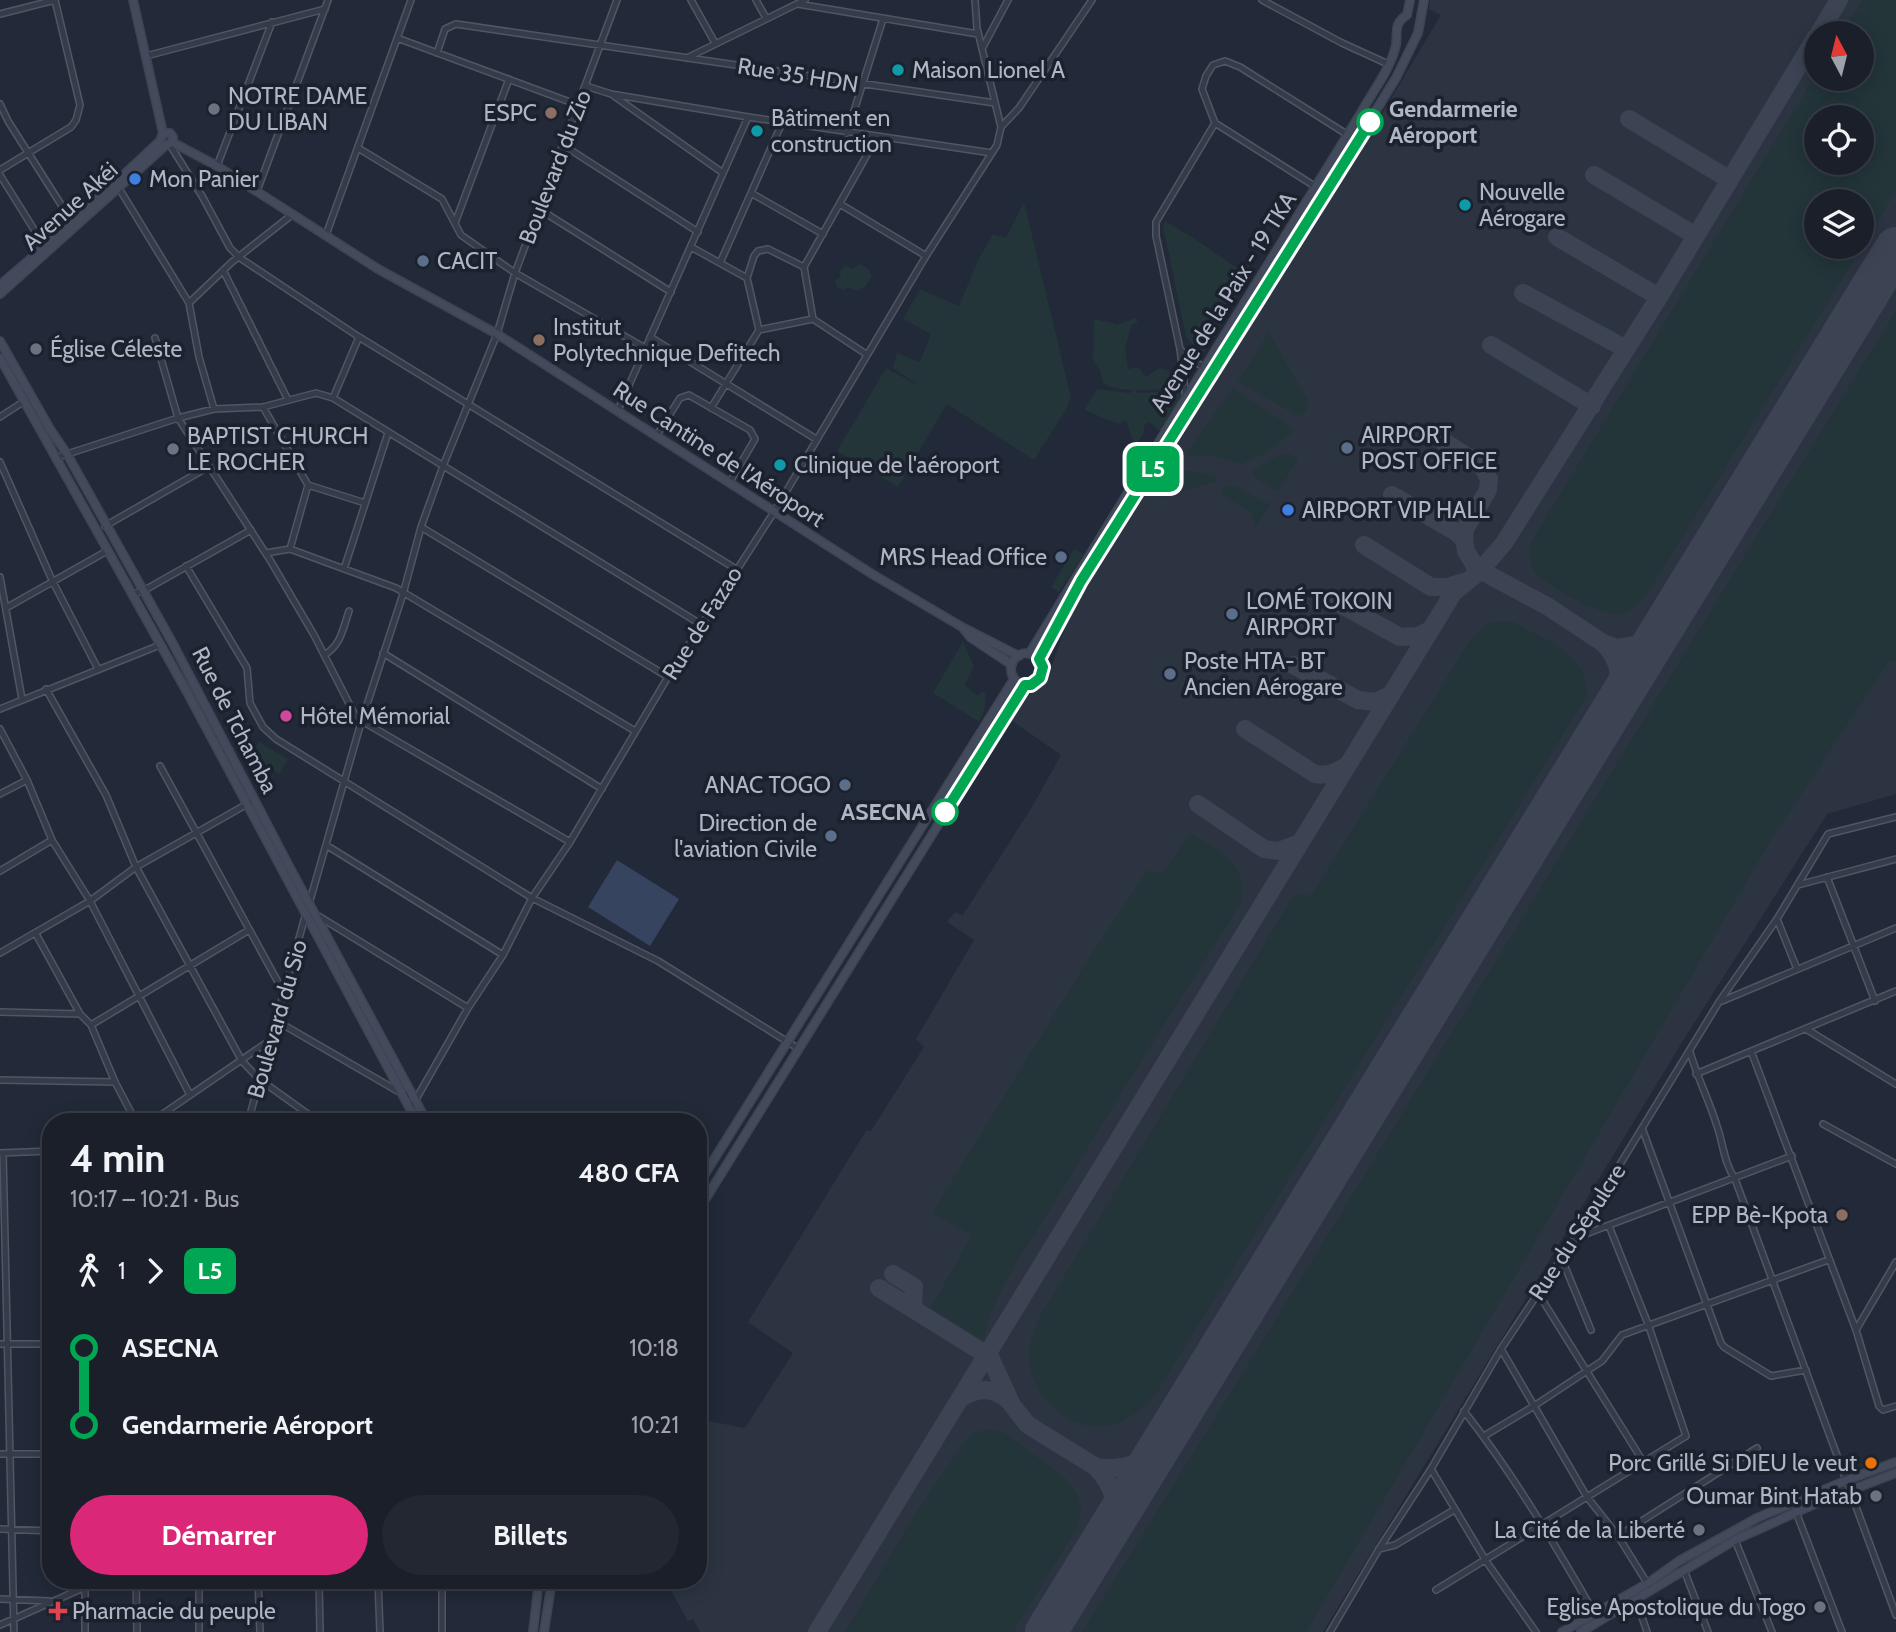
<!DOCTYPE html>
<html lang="fr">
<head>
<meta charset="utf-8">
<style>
	:root { --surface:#1a1f2a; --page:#232732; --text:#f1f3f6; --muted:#9fa2a8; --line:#383d47; --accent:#db2777 }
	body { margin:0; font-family:Cabin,sans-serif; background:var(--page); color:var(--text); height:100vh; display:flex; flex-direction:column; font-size:26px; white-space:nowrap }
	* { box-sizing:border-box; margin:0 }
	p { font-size:23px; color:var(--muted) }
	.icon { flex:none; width:38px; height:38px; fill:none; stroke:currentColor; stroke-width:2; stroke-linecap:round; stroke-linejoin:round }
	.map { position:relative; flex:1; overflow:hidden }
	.sheet { position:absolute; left:42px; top:1113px; width:665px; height:476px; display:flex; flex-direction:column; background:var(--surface); border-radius:28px; box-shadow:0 4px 18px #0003,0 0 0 2px var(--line) }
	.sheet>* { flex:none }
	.badge { padding:0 14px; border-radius:10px; font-size:24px; line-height:46px }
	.needle { width:46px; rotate:353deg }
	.fabs { position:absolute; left:1804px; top:21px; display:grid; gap:14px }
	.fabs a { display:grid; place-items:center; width:70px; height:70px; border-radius:50%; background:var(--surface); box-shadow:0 4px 18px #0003,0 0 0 2px var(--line); font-size:35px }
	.map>.badge { position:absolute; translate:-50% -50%; box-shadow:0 0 0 4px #fff }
	.legs { display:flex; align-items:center; gap:10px; height:77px; padding:0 28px; font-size:23px }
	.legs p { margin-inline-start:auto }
	.headline { display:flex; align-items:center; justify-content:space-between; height:119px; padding:0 28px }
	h1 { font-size:38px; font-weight:700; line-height:52px }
	.button { display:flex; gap:14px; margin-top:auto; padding:14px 28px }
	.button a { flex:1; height:80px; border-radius:42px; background:var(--accent); color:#fff; font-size:28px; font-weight:700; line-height:80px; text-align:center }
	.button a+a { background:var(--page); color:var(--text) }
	ul { padding:0 28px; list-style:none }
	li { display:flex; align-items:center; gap:24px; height:77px; font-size:26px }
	li i { display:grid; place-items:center; width:10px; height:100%; margin:0 9px; background:currentColor }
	li i::after { content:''; width:18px; height:18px; margin:-9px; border:5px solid; border-radius:50%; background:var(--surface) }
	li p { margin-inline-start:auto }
	li:first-child i { background:linear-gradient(#0000 50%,currentColor 0) }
	li:last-child i { background:linear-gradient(currentColor 50%,#0000 0) }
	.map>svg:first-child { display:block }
	.airport { fill:#2c3442; fill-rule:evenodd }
	.green { fill:#233539; fill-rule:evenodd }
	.water { fill:#36445f }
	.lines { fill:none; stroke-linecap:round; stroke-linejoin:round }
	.taxiway { stroke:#3c4454; stroke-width:18 }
	.runway { stroke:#3c4454; stroke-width:42 }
	.street-casing { stroke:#505663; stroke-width:8 }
	.secondary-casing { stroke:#3e4552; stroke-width:10 }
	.street { stroke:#353c49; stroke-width:5 }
	.secondary { stroke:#434a5c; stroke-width:7 }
	.line-1-casing { stroke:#fff; stroke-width:16 }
	.line-1 { stroke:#00a651; stroke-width:10 }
	.culture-dot { fill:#0f9aa8; stroke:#1b212d; stroke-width:2.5 }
	.worship-dot { fill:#6b7280; stroke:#1b212d; stroke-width:2.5 }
	.education-dot { fill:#8d6e63; stroke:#1b212d; stroke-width:2.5 }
	.stop-1-dot { fill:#fff; stroke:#00a651; stroke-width:3.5 }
	.shop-dot { fill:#3f7fe0; stroke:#1b212d; stroke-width:2.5 }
	.service-dot { fill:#5c6f8a; stroke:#1b212d; stroke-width:2.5 }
	.hotel-dot { fill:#d1479c; stroke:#1b212d; stroke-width:2.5 }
	.food-dot { fill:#e8710a; stroke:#1b212d; stroke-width:2.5 }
	.health-dot { fill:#e0444e; stroke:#1b212d; stroke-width:2.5 }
	.labels { text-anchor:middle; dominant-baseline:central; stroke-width:7; stroke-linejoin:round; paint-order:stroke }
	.poi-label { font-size:23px; fill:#b0b6c5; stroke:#1b212d; text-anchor:start }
	.street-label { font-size:23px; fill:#b0b6c5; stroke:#1b212d }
	.stop-label { font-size:23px; font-weight:bold; fill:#b0b6c5; stroke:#1b212d; text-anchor:start }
</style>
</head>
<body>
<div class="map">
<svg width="1896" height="1632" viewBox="0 0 1896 1632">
	<rect width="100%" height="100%" fill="#222938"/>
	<!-- airport -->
	<path class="airport" d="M1430,0H1896V794L1827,814L1684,1039L1323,1632H700L693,1619L688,1621L665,1580H698V1419L745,1428L793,1353L748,1322L866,1131H871L924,1047L916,1039L974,940L947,922L955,912L963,915L1032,807L1061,755L1008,718L1049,674L1066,625L1084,589L1368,137L1441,15L1429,9ZM1816,33H1862V79H1816ZM1816,117H1862V163H1816ZM1816,201H1862V247H1816Z"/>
	<!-- green -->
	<path class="green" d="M1862,0H1896V191L1862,246V201H1816V247H1862L1646,596C1639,605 1631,612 1619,614C1603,616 1546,586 1536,573C1529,563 1528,553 1531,542L1816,74V79H1862V33H1842ZM1816,117H1862V163H1816Z
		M1024,202L1071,397L1067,408L1034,460L947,404L898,487L837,451L886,368L921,387L893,368L897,353L920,362L931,334L903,319L920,289L959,306L978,260L993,234L1006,238Z
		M1165,221L1198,241L1248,276L1203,354L1186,337L1163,226Z
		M859,264L868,268L872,276L866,286L858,291L848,287L844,290L837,288L835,281L841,277L839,271L846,265L853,269Z
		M1896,311V661H1889L1771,840L1306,1632H1082C1356,1193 1623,750 1896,311Z
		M1095,318L1101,321H1107L1117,325L1135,318L1138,322L1132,325L1125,347L1128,369L1138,367L1146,377L1159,368L1166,369L1178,380L1182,378L1184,389C1160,387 1123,396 1103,383L1100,370L1092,359C1096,345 1091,332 1095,318Z
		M1269,332L1308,401C1308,408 1306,414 1298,416L1238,382Z
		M1233,388L1293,428V432L1265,453L1241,464L1213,456L1185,455Z
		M1097,389L1129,393L1135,390L1138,393L1184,391L1186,398L1162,433L1149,422L1144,426C1145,433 1142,438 1136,443L1132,439L1126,420L1118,424L1084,410Z
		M1281,454H1289L1298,459L1278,491L1255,478L1252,473L1255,469Z
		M1190,471L1214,475L1217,481L1160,498L1180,472Z
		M1227,486H1235L1270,505L1256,527L1251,512L1222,495L1223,490Z
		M1074,549L1084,554L1059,592L1051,587Z
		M1497,621H1511L1521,626C1549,642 1593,658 1586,697L1154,1397C1140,1411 1124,1424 1103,1426C1066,1430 1032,1396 1029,1360C1028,1345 1034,1332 1039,1318L1292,898L1297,894L1311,896L1471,639L1483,626Z
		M963,641L974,667L964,685L978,696L982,691L986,694L984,711L979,722L933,693Z
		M259,742L288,759L279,774L250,757Z
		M1190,833C1220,852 1249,861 1241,903C1178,1002 1115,1102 1054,1203C1032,1239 989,1298 984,1340L931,1308L972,1235L932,1213L1093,952L1147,871L1163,873Z
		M991,1429L1005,1433L1065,1478L1076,1492L1081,1508L1077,1528L1013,1632H845L916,1513L967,1438L974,1433Z"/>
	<!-- water -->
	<path class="water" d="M617,860L679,899L650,946L588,907Z"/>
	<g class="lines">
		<!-- taxiway -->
		<path class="taxiway" d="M1819,33L1839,0
			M1629,119L1730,180
			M1594,175L1696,236
			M1557,237L1659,297
			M1523,293L1626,349
			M1491,345L1592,406
			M1429,432L1482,466L1489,479L1488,490L1465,529L1464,540L1466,551L1476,568L1547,606L1603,643L1617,648L1643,644L1663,626
			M1392,495L1456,532L1464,540
			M1364,545L1431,587H1447L1463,582
			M1333,600L1400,637L1418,636L1430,630
			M1603,643C1622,662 1622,682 1614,706
			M1293,665L1358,700L1376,702L1392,694
			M1245,729L1315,774C1329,776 1336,772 1348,765
			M1198,804L1264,849L1279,851L1300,843
			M893,1274L914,1287L913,1304L916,1311
			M879,1288L990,1357L1012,1405L1028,1425L1096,1467
			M964,1396C981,1387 996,1388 1010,1402
			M1104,1538C1118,1508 1119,1493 1096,1467C1128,1472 1147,1461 1165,1435
			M817,1632L1441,613L1453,593L1481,570L1504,543L1659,297L1816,37"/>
		<!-- runway -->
		<path class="runway" d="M1046,1632L1896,248"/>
		<defs>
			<path id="street" d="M691,0L715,43
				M756,0L766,18
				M1262,0L1342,43L1388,64
				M798,4L978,34
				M0,14L55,0
				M397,38L578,105
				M982,49L1008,0
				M437,53L445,29L456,24L995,103
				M146,56L325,9
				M687,58L805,0
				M586,86L611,94L748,117L992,153
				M614,96L723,173
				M0,104L8,121L74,225
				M1001,127L1019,108L1092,0
				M847,133L883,19
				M170,145L202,196L230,248L240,258L359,337L736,569
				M563,145L698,232
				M358,148L442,199L461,235L515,273L645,348
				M217,166L272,22
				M0,170L71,127L76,120L80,105L55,0
				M0,175L45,247
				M117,185L189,303L199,357L214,409
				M1316,187L1215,123L1202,89L1206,76L1213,65L1225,61L1240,67L1348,135
				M257,191L328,0
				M751,193L823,234
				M840,204L926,256
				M539,209L671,292
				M455,223L509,79
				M326,235L411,0
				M691,247L747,278
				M720,263L782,123
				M223,270L288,400
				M189,303L232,262L293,214
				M813,319L804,267L877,137
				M759,330L813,319L866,354
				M650,337L816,439
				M155,338L178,418L270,560L314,635L360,725
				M1180,349L1189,358L1205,368
				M333,398L359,337
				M1186,398L1180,349L1156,236V222L1215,123
				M263,407L308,485L365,503
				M711,408L759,330L747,278L754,256L758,251L768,249L804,267
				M618,410L748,117
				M0,417L23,402
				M657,435L680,398L689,395L750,430L755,439L730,482
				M55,458L178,418L214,409L263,407L316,393L333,398L702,625
				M0,462L52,580L98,669
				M105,526L208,467
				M421,527L668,677
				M290,549L308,485
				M266,553L290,549L396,588L635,731
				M186,566L247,668L250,703L263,727L276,739L532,898L658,961L799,1049
				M344,569L388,433
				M0,577L22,699
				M133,594L143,591L251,530
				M6,608L107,551
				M383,653L602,789
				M324,655C341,646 343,628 349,611
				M46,689L106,795L136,867L242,1061L259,1079L319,1122
				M0,709L160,645
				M362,721L570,842
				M0,729L27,780L52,840L90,901L190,1095
				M160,766L284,993
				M0,794L27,780
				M326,845L503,955
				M0,871L52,840
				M1827,877L1875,1001
				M1798,885L1896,859
				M309,904L360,726L403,594L421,527L443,466L497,334L515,273L617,0
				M315,914L468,1008
				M1777,919L1797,969
				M36,934L80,1014L91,1025L115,1082L136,1122
				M0,953L90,901L136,867L249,803
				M1722,1001L1896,928
				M0,1012L80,1014
				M275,1020L401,1093L414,1097
				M91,1025L249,930
				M1806,1029L1896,1084
				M1751,1051L1856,1330L1879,1406L1883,1410L1896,1406
				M1690,1052C1697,1077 1709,1100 1717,1126C1723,1143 1724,1163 1735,1179L1896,1615
				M1696,1074L1896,991
				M0,1080L115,1082
				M151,1122L269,1041
				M248,1122L306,913
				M403,1122L468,1008L503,955L532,898L570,842L668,677L774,512L926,256L997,145L1001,127L977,28L975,0
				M1823,1124L1896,1164
				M1642,1128L1721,1343L1724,1347L1771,1376L1806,1370
				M0,1153L51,1151
				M3,1153L14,1632
				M1575,1238L1792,1156
				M1561,1257L1591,1330
				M1538,1293L1644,1463
				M1856,1330L1896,1262
				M0,1344H51
				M1501,1349L1587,1497L1618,1536L1649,1586
				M1464,1411C1515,1476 1558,1550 1599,1621
				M1484,1436L1534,1406L1602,1361L1622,1335L1828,1260
				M0,1454H51
				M1431,1469L1486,1561L1536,1632
				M1796,1512L1842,1632
				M0,1529L51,1531
				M1618,1536L1757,1448
				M1735,1540L1772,1632
				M1379,1549L1395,1545L1454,1510
				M1684,1570L1708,1632
				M136,1580L137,1632
				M199,1580V1632
				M258,1580L260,1632
				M319,1580L320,1632
				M378,1580L380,1632
				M442,1586H538
				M1436,1590L1686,1436L1648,1324L1609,1226
				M0,1599L49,1601
				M1636,1599L1647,1632
				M0,1625L101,1580
				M85,1632V1580
				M442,1632V1580
				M1330,1632L1379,1549L1431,1469L1501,1349L1575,1238L1719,1002L1777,919L1828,834L1896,817"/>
			<path id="secondary" d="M163,133H170L173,137L172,142L217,166L378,269L497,334L872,574L962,627L1019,656
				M0,285L72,223L160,141L163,133L133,0
				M0,294L165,146L172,142
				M0,341L50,429L67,454L172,642L289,866L427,1122
				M0,358L187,692L417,1122
				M963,628L970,637L1012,665
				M1011 669a16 16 0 1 1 32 0a16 16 0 1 1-32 0Z
				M1029,654L1362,111C1373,91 1391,68 1396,45C1398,31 1393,24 1407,15L1410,0
				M1039,659L1081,581L1228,350L1396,78L1418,33L1424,0
				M698,1185L1014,679
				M698,1211L1025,685
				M533,1632L539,1580
				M544,1632L552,1580
				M1562,1632L1648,1583L1679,1561L1757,1518L1847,1480L1896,1462
				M1581,1632L1735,1540L1817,1503L1896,1473"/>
		</defs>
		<!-- street casing -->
		<use href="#street" class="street-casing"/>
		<!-- secondary casing -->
		<use href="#secondary" class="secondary-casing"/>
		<!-- street -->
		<use href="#street" class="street"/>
		<!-- secondary -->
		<use href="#secondary" class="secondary"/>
	</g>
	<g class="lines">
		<defs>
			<path id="line-1" d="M945,812L1025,685H1031L1040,678L1043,667L1039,659L1081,581L1370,122"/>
		</defs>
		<!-- line-1 casing -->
		<use href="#line-1" class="line-1-casing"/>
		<!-- line-1 -->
		<use href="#line-1" class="line-1"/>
	</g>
	<!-- markers -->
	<g class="culture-dot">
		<circle cx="898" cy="70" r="7"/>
		<circle cx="757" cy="131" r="7"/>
		<circle cx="1465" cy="205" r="7"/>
		<circle cx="780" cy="465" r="7"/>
	</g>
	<g class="worship-dot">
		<circle cx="214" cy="109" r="7"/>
		<circle cx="36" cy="349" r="7"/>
		<circle cx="173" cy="449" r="7"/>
		<circle cx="1876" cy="1496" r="7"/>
		<circle cx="1699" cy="1530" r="7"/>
		<circle cx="1820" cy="1607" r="7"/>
	</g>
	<g class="education-dot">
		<circle cx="551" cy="113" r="7"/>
		<circle cx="539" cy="340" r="7"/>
		<circle cx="1842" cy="1215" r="7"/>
	</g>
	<g class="stop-1-dot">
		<circle cx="1370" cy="122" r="12"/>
		<circle cx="945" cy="812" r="12"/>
	</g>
	<g class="shop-dot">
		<circle cx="135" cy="179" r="7"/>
		<circle cx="1288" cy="510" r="7"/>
	</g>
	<g class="service-dot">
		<circle cx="423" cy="261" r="7"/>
		<circle cx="1347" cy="448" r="7"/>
		<circle cx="1061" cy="557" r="7"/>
		<circle cx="1232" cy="614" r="7"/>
		<circle cx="1170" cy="674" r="7"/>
		<circle cx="845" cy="785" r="7"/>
		<circle cx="831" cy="836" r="7"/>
	</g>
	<circle class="hotel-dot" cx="286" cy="716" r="7"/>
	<circle class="food-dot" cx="1871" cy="1463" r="7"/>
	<path class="health-dot" d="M54.5 1600.5h7v7h7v7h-7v7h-7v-7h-7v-7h7z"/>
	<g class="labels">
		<!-- poi labels -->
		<g class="poi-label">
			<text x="912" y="70">Maison Lionel A</text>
			<text x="228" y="96">NOTRE DAME<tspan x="228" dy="26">DU LIBAN</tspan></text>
			<text x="537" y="113" text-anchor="end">ESPC</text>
			<text x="771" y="118">Bâtiment en<tspan x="771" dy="26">construction</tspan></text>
			<text x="149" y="179">Mon Panier</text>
			<text x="1479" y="192">Nouvelle<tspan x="1479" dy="26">Aérogare</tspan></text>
			<text x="437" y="261">CACIT</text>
			<text x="553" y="327">Institut<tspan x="553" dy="26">Polytechnique Defitech</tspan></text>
			<text x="50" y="349">Église Céleste</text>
			<text x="1361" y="435">AIRPORT<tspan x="1361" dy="26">POST OFFICE</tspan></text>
			<text x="187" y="436">BAPTIST CHURCH<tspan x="187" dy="26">LE ROCHER</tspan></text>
			<text x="794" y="465">Clinique de l'aéroport</text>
			<text x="1302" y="510">AIRPORT VIP HALL</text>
			<text x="1047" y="557" text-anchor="end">MRS Head Office</text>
			<text x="1246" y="601">LOMÉ TOKOIN<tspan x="1246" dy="26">AIRPORT</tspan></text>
			<text x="1184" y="661">Poste HTA- BT<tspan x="1184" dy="26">Ancien Aérogare</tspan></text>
			<text x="300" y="716">Hôtel Mémorial</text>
			<text x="831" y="785" text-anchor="end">ANAC TOGO</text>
			<text x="817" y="823" text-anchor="end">Direction de<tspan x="817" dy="26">l'aviation Civile</tspan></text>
			<text x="1828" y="1215" text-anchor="end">EPP Bè-Kpota</text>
			<text x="1857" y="1463" text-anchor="end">Porc Grillé Si DIEU le veut</text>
			<text x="1862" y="1496" text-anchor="end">Oumar Bint Hatab</text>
			<text x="1685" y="1530" text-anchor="end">La Cité de la Liberté</text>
			<text x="1806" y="1607" text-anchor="end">Eglise Apostolique du Togo</text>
			<text x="72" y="1611">Pharmacie du peuple</text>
		</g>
		<!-- street labels -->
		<g class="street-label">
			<text transform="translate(798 75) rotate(9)">Rue 35 HDN</text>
			<text transform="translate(555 167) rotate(-69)">Boulevard du Zio</text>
			<text transform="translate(70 206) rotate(-42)">Avenue Akéi</text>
			<text transform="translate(1223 302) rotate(-58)">Avenue de la Paix - 19 TKA</text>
			<text transform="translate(719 454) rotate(33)">Rue Cantine de l'Aéroport</text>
			<text transform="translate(702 623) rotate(-58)">Rue de Fazao</text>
			<text transform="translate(235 720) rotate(63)">Rue de Tchamba</text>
			<text transform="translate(277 1019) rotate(-74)">Boulevard du Sio</text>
			<text transform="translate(1577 1232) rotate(-57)">Rue du Sépulcre</text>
		</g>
		<!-- stop labels -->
		<g class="stop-label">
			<text x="1389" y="109">Gendarmerie<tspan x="1389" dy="26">Aéroport</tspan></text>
			<text x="926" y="812" text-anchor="end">ASECNA</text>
		</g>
	</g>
</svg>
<div class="fabs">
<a><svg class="needle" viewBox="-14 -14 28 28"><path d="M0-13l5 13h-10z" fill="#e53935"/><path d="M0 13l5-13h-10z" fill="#9fa2a8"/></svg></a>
<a><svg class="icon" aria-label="locate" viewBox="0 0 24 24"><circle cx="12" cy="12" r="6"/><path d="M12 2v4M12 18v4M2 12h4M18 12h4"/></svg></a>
<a><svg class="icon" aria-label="layers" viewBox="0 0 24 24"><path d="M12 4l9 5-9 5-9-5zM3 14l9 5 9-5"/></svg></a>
</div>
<b class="badge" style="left:1153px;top:469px;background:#00a651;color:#fff">L5</b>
<section class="sheet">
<div class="headline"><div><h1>4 min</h1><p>10:17 – 10:21 · Bus</p></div><b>480 CFA</b></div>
<div class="legs"><svg class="icon" aria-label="walk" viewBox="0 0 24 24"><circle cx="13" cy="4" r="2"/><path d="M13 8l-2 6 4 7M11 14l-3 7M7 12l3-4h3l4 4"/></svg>1<svg class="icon" aria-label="forward" viewBox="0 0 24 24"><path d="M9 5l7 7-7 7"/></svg><b class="badge" style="background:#00a651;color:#fff">L5</b></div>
<ul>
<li><i style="color:#00a651"></i><b>ASECNA</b><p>10:18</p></li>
<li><i style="color:#00a651"></i><b>Gendarmerie Aéroport</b><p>10:21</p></li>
</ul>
<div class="button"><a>Démarrer</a><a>Billets</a></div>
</section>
</div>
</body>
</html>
